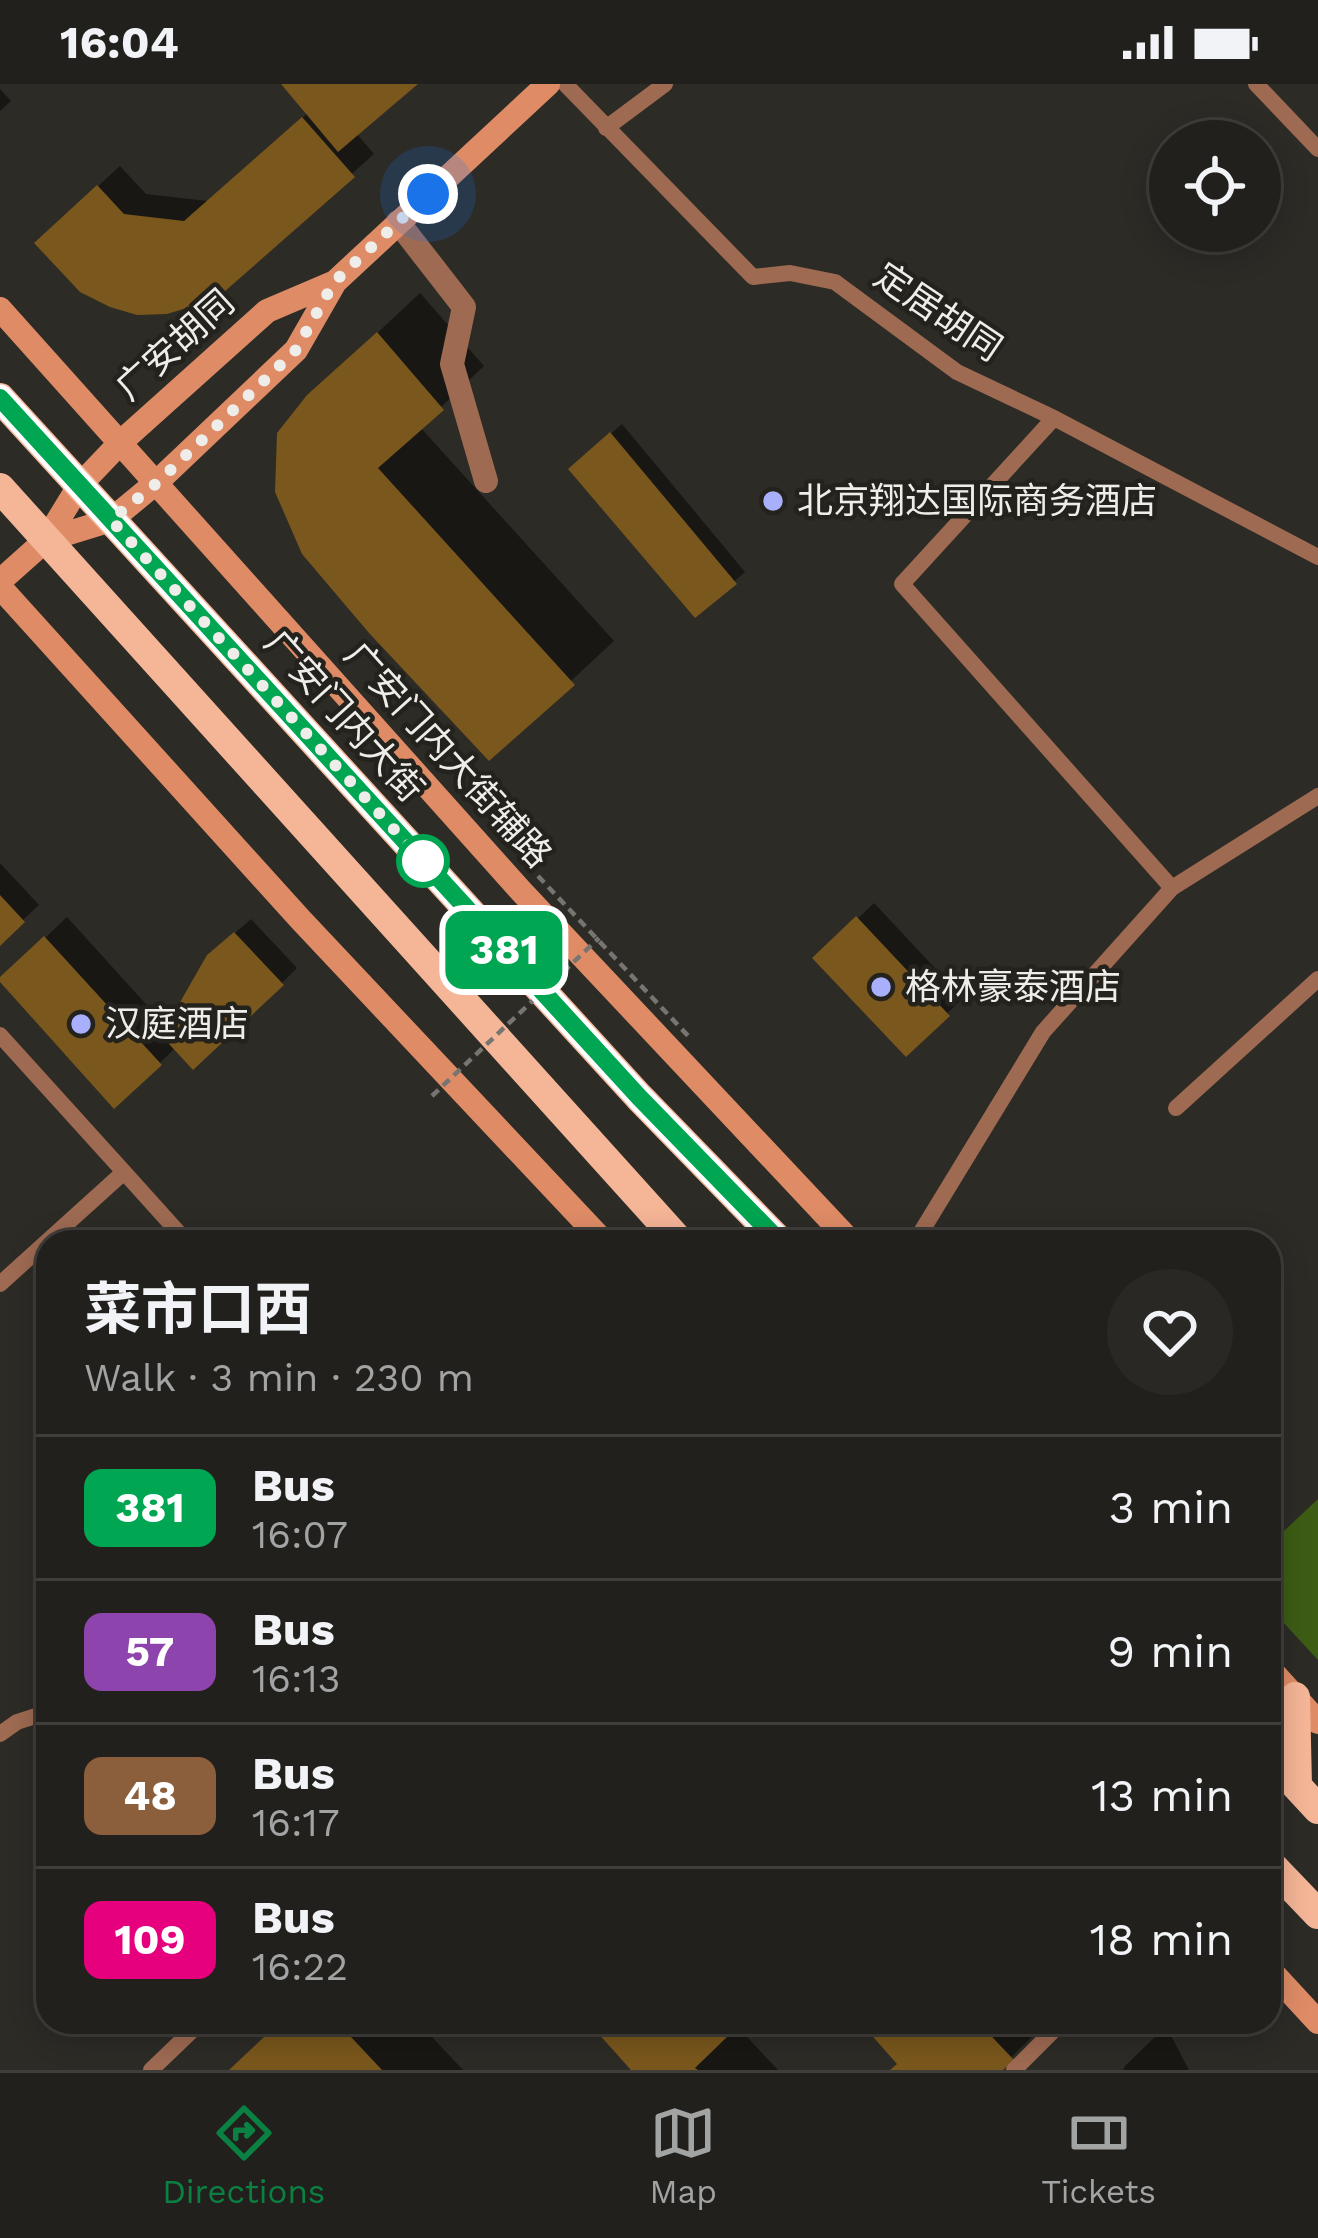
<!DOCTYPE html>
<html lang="en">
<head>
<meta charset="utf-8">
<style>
	:root { --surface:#22201c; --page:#2a2825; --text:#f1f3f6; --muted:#a2a3a3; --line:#3f3e3b; --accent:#0b8043 }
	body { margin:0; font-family:"Work Sans","Noto Sans SC",sans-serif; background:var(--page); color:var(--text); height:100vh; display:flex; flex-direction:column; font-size:45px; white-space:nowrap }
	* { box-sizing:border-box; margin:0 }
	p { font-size:39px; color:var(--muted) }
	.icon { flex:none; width:66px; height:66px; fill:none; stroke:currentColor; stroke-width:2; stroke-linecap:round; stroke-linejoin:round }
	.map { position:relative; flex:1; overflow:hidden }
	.sheet { position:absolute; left:36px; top:1146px; width:1245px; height:804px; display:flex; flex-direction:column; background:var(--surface); border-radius:36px; box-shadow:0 6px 30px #0003,0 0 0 3px var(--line) }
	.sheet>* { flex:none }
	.badge { padding:0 24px; border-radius:18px; font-size:42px; line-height:78px }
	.buttons { position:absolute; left:1149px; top:36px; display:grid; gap:24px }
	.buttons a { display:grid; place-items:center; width:132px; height:132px; border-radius:50%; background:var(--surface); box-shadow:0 6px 30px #0003,0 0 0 3px var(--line); font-size:60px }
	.you { position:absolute; width:60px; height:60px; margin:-30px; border:9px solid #fff; border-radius:50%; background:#1a73e8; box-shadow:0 0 0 18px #1a73e833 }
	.map>.badge { position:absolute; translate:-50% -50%; box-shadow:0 0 0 6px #fff }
	.round { display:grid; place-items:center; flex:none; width:126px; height:126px; border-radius:63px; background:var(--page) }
	.summary { display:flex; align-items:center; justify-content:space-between; height:204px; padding:0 48px }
	h1 { font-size:57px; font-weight:700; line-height:90px }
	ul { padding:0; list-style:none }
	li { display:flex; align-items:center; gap:36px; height:144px; padding:0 48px; border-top:3px solid var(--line) }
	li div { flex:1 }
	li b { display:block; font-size:45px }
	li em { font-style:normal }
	li .badge { min-width:132px; font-weight:700; text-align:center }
	.status { display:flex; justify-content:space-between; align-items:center; height:84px; padding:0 60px; background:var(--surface); direction:ltr }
	.status svg { height:33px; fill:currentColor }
	.tabs { display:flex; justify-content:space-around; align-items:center; height:168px; border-top:3px solid var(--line); background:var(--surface); font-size:33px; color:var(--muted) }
	.tabs a { display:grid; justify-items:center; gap:6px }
	.tabs .current { color:var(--accent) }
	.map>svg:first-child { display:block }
	.green { fill:#3d5d15 }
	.shadow { fill:#0007 }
	.building { fill:#7a571c }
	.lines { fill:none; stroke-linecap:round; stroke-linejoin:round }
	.lane { stroke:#9e6a52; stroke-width:16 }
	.street { stroke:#9e6a52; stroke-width:24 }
	.secondary { stroke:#df8c66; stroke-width:24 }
	.primary { stroke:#f5b597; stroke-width:30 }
	.path-bridge { stroke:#777571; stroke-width:4.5; stroke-dasharray:9 6; stroke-linecap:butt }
	.line-casing { stroke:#fff; stroke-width:27 }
	.line { stroke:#00a651; stroke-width:18 }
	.walk { stroke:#efedea; stroke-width:12; stroke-dasharray:0 21.6 }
	.poi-dot { fill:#a8b0fc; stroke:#24221c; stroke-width:4.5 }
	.stop-dot { fill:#fff; stroke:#00a651; stroke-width:6 }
	.labels { text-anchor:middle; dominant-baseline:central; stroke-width:9; stroke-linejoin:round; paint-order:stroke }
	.street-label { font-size:36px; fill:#efedea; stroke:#24221c }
	.poi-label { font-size:36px; fill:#efedea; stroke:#24221c; text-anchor:start }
</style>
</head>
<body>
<div class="status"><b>16:04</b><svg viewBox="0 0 49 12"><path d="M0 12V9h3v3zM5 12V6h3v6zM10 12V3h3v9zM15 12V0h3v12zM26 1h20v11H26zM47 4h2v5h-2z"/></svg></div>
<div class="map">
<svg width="1318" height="1986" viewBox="0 0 1318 1986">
	<rect width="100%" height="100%" fill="#2d2b26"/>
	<!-- green -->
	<path class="green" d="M1318,1415V1576L1269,1523V1461Z"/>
	<!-- shadow -->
	<path class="shadow" d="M285,0H414L356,49L374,70L214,213L59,138L120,82L146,110L208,117L309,28Z
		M0,5L11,17L0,27Z
		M420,209L484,282L420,343L614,557L489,673L309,313Z
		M622,340L745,488L696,530L582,375Z
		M0,779L39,821L0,857Z
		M874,819L963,914L906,969L817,874Z
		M67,833L173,950L227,856L251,835L297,884L282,899L176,963L160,979L2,895Z
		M282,1938H418L463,1986H231Z
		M592,1938H738L735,1940L778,1986H635Z
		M864,1938H1047L998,1986H891L900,1978Z
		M1166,1942L1189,1986H1123L1125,1982Z"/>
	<!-- building -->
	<path class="building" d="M281,0H418L338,68Z
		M302,33L355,93L216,215L167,230L137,231L110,223L80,208L34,159L97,101L124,130L184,137Z
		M377,248L444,326L378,384L575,601L489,677L369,549L302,470L275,408L277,349L307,311Z
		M610,348L737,500L695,534L568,385Z
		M0,811L25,838L0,862Z
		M856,832L950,932L906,973L812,874Z
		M234,848L284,901L193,986L169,960L171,934L207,871Z
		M44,852L162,981L114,1025L0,898V893Z
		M280,1938H337L382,1986H229Z
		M588,1938H715L728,1952L695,1984L698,1986H631Z
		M860,1938H978L1014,1976L1003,1986H890L897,1980Z"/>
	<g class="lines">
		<!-- lane -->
		<path class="lane" d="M565,0L753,193L790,189L835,198L957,288L1054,334L1318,473
			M1256,0L1318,65
			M606,44L665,0
			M1054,334L902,500L1172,804
			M0,951L124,1088
			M1176,1024L1318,895
			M915,1158L1043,948L1172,804L1318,712
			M0,1200L124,1088L187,1158
			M0,1650L17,1638L48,1628
			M151,1986L201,1938
			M1014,1986L1062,1938"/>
		<!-- street -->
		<path class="street" d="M398,138L464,223L452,280L486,397"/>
		<!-- secondary -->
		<path class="secondary" d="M0,225L521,807L851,1158
			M46,456L111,436L157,398L296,266L335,198L548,0
			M0,497L46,456L79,402L122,357L267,227L335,198
			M0,503L300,835L604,1158
			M1269,1584L1318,1638
			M1269,1885L1318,1938"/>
		<!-- primary -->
		<path class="primary" d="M0,314L639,1013L780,1158
			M0,404L680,1158
			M1295,1613L1297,1702
			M1269,1672L1318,1725
			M1269,1779L1318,1830"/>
		<!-- path-bridge -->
		<path class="path-bridge" d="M538,792L692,956
			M432,1012L599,854"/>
	</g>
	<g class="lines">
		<defs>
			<path id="line" d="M0,314L639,1013L780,1158"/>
		</defs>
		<!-- line casing -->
		<use href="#line" class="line-casing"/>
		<!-- line -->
		<use href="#line" class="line"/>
		<!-- walk -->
		<path class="walk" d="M423,777L111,436L158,398L296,266L334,198L428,110"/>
	</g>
	<!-- markers -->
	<g class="poi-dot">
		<circle cx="773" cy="417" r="12"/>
		<circle cx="881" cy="903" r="12"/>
		<circle cx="81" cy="940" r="12"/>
	</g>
	<circle class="stop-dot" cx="423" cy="777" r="24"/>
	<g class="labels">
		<!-- street labels -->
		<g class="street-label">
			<text transform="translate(938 228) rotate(34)">定居胡同</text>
			<text transform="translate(175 261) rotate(-42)">广安胡同</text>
			<text transform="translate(344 632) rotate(48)">广安门内大街</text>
			<text transform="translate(448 671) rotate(48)">广安门内大街辅路</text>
		</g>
		<!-- poi labels -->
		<g class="poi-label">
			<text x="797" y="417">北京翔达国际商务酒店</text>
			<text x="905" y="903">格林豪泰酒店</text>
			<text x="105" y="940">汉庭酒店</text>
		</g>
	</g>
</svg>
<div class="buttons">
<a><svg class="icon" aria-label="locate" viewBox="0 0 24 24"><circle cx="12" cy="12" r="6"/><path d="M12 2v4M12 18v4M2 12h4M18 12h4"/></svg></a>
</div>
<div class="you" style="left:428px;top:110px"></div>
<b class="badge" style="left:504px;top:866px;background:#00a651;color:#fff">381</b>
<section class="sheet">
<div class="summary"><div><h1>菜市口西</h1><p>Walk · 3 min · 230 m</p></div><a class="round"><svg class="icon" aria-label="heart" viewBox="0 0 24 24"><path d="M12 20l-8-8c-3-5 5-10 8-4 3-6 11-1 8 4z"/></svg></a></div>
<ul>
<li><span class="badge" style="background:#00a651;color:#fff">381</span><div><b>Bus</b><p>16:07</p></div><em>3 min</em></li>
<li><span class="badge" style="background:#8e44ad;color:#fff">57</span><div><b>Bus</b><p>16:13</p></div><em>9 min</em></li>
<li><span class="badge" style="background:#8b5e3c;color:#fff">48</span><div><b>Bus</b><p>16:17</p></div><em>13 min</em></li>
<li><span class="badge" style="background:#e6007e;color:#fff">109</span><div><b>Bus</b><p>16:22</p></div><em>18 min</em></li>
</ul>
</section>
</div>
<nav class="tabs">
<a class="current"><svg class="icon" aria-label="directions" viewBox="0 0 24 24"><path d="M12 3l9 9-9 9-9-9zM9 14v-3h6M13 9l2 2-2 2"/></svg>Directions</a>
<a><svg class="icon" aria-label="map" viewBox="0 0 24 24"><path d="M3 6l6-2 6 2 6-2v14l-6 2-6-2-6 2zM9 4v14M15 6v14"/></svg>Map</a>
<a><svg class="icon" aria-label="tickets" viewBox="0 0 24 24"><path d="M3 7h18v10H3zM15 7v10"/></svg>Tickets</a>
</nav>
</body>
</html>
